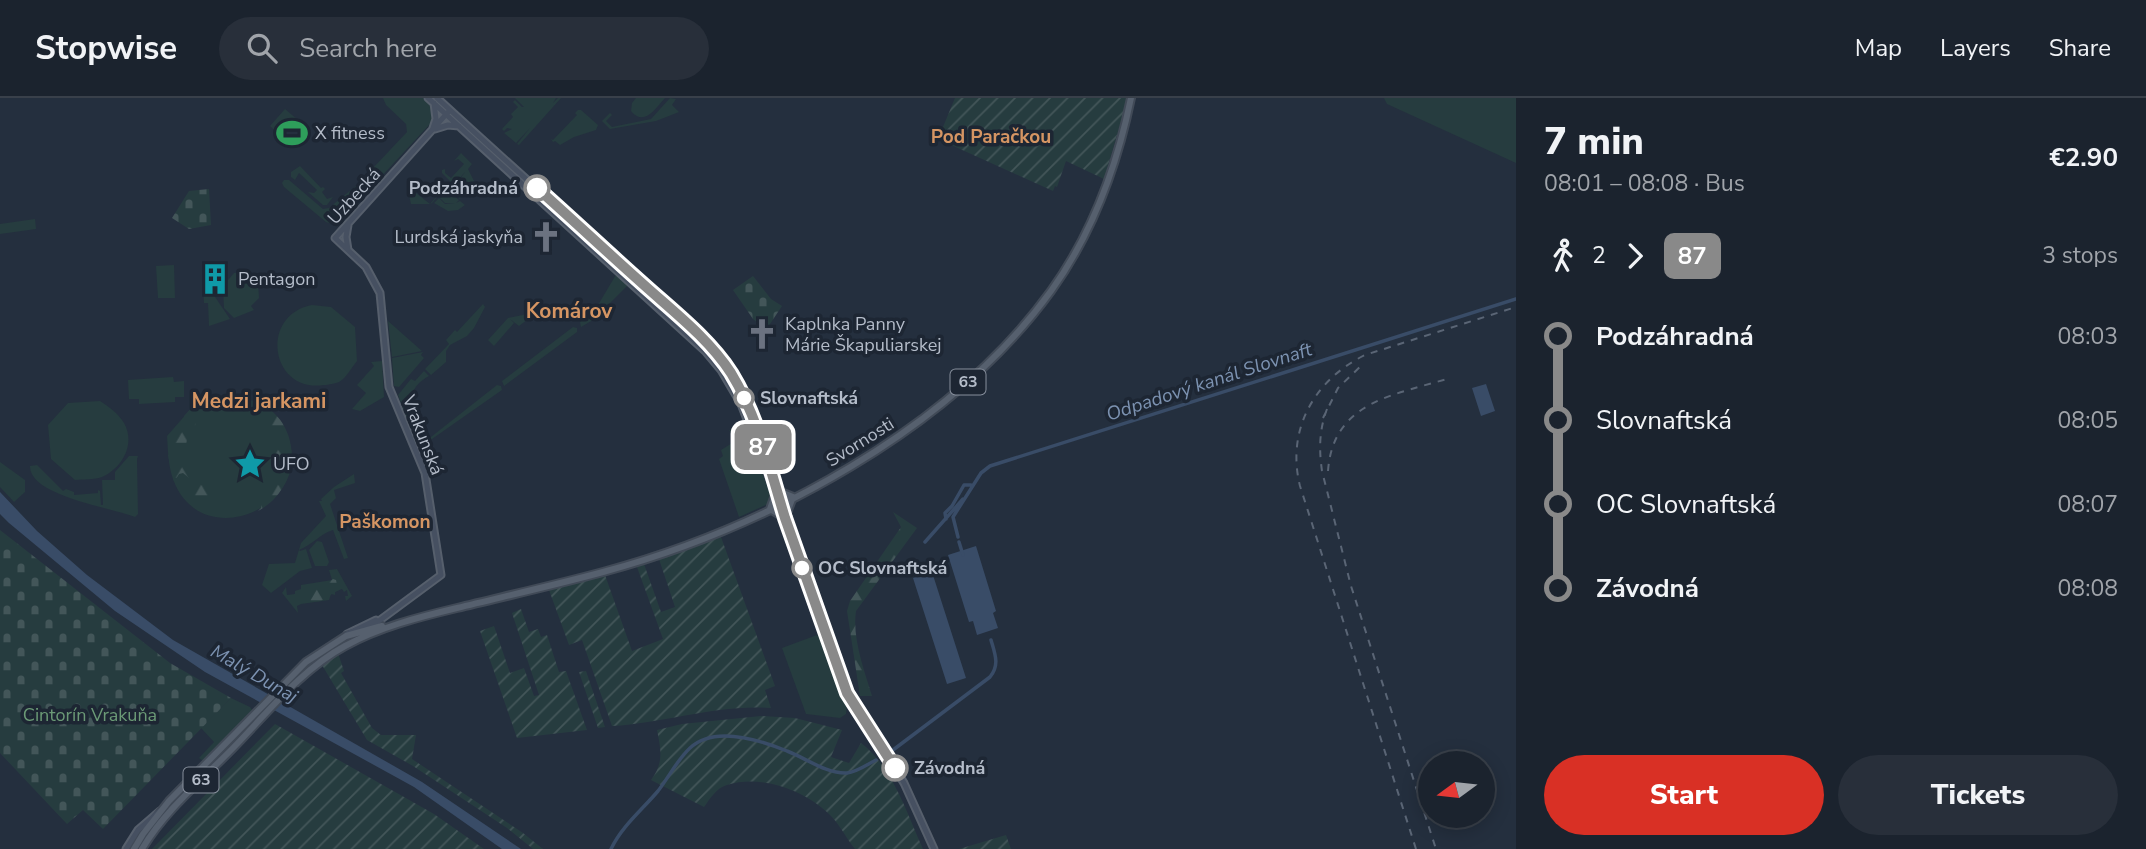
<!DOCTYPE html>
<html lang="en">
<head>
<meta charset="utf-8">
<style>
	:root { --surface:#1b232e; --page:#282f3a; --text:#f1f3f6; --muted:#a0a4aa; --line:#39404a; --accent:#d93025 }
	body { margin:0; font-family:"Nunito Sans",sans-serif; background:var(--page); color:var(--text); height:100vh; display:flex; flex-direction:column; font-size:26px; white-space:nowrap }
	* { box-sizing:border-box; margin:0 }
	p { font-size:23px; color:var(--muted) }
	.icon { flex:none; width:38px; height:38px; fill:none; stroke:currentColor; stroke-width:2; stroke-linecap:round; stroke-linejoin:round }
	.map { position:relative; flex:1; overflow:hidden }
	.sheet { display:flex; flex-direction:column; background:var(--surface); width:630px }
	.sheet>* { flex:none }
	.badge { padding:0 14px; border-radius:10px; font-size:24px; line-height:46px }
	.needle { width:46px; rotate:255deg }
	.buttons { position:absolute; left:1418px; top:653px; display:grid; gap:14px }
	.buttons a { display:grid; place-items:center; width:77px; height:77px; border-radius:50%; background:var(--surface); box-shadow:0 4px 18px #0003,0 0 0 2px var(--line); font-size:35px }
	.map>.badge { position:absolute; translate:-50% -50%; box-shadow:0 0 0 4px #fff }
	.legs { display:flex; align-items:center; gap:10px; height:77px; padding:0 28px; font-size:23px }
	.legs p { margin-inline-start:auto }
	.headline { display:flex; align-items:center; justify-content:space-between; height:119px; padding:0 28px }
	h1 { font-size:38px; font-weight:800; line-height:52px }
	.action { display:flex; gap:14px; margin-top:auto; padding:14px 28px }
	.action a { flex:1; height:80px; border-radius:42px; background:var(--accent); color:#fff; font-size:28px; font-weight:800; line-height:80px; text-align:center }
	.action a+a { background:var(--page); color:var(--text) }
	ul { padding:0 28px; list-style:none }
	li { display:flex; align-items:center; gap:24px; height:84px; font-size:26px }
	li i { display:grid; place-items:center; width:10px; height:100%; margin:0 9px; background:currentColor }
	li i::after { content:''; width:18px; height:18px; margin:-9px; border:5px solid; border-radius:50%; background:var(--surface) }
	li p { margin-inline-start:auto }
	li:first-child i { background:linear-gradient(#0000 50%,currentColor 0) }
	li:last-child i { background:linear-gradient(currentColor 50%,#0000 0) }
	header { display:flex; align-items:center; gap:42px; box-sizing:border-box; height:98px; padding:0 35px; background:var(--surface); border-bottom:2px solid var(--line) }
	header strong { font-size:33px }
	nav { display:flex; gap:38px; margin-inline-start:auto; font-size:24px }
	.search { width:490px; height:63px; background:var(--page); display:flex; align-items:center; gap:18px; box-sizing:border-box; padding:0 24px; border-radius:38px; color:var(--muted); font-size:26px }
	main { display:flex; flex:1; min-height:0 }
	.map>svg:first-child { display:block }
	.green { fill:#263c3f }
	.forest { fill:url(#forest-firs) }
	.cemetery { fill:url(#cemetery-stones) }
	.garden { fill:url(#garden-furrows) }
	.water { fill:#394c67 }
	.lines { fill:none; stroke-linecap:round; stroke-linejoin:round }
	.canal { stroke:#394c67; stroke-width:3.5 }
	.secondary-casing { stroke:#565f6c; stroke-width:9 }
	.primary-casing { stroke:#414a57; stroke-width:10 }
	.secondary { stroke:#465061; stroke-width:5 }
	.primary { stroke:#56606e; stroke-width:6 }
	.rail { stroke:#5a6575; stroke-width:2; stroke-dasharray:7 7; stroke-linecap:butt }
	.line-1-casing { stroke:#fff; stroke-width:16 }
	.line-1 { stroke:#898989; stroke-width:10 }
	.stop-1-dot { fill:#fff; stroke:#898989; stroke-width:3.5 }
	.labels { text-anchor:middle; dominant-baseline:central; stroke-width:7; stroke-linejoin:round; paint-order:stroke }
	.shield { fill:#1d2633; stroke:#878f9c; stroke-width:2 }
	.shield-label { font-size:16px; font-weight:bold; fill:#b4bcc9 }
	.poi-label { font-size:18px; fill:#b4bcc9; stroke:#1d2633; text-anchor:start }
	.stop-label { font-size:18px; font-weight:bold; fill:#b4bcc9; stroke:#1d2633; text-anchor:start }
	.street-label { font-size:18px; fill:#b4bcc9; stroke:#1d2633 }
	.park-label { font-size:18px; fill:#6b9a76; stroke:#1d2633 }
	.neighbourhood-label { font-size:19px; font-weight:bold; fill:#d59563; stroke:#1d2633 }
	.water-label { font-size:19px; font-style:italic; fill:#7c92b1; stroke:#1d2633 }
	.quarter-label { font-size:21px; font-weight:bold; fill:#d59563; stroke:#1d2633 }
</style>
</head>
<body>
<header>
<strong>Stopwise</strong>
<div class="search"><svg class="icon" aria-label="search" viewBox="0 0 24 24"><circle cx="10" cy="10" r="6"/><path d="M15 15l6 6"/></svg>Search here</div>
<nav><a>Map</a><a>Layers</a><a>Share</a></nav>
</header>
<main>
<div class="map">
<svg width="1516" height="751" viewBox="0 0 1516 751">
	<defs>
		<pattern id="forest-firs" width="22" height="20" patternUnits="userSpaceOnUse" patternTransform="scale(1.75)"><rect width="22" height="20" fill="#263c3f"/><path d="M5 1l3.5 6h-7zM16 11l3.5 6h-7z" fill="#435659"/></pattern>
		<pattern id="cemetery-stones" width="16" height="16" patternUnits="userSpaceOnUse" patternTransform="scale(1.75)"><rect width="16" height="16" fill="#263c3f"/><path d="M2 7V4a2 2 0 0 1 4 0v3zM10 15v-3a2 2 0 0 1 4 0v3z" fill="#435659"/></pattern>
		<pattern id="garden-furrows" width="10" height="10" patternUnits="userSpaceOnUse" patternTransform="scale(1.75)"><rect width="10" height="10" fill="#263c3f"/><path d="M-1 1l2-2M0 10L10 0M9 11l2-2" fill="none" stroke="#435659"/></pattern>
	</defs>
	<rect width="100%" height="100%" fill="#242f3e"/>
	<!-- green -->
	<path class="green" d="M383,0H423C432,8 436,14 431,25L340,123L332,126L326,124L284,89L282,85L284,82H289L323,111L329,110L357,87L407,34L406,26L386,7Z
		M515,0H556L553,5L558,0H561L519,47L517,46L530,30L516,45L504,35L512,31L507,30L504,33L502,31L513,19L511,16L518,9L513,4L515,2L522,9H524Z
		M636,0H665C655,11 644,29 631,13L632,5Z
		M670,0L676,1L672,7L679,14L656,23L610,31L602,23L610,15L612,17L606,23L612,29L651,21Z
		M1384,0H1516V65L1387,6Z
		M285,11L298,22L282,39L270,28Z
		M578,12H581L598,27L596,32L574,39L560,47L555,43L553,44L551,41L553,42L577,17L575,15Z
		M461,55L472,66L468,71L474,83L460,101L447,89L452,84H458L465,74L457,83H451L432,105L430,106H411L407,88L430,106L450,83L442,75V72L445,71V75L451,80L464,66L458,61L454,63Z
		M300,68L321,90L323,89L325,91L322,94L327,101L333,99L327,107H323L308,94L314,95L317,92L299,75L295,82L291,79V74Z
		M446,91L459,102L456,105L460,103L465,107L458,112L448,113L434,105L439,100L445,106H455L445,105L440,100Z
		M35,121L36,131L0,136V126Z
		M174,167L175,200H158L156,168Z
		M246,174L258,185L259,200L251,208L254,212L234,220L224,210L223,188L234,175Z
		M617,175L629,186L593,222L581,229L580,224L598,207Z
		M203,187H207L230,221L209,228L208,205H204Z
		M483,206L485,209L474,230L467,238L450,247L446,253V264L431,277L425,271L449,246L446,242L455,232L457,234Z
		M534,206L540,212L519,228L510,221L514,225L494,248L488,242L508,220L523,217Z
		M312,207L331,209L355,229L357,263C352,269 346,280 339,284C336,285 328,287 324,287C270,295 259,217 312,207Z
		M388,223L422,253L392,259Z
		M573,229L577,230V234L504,288L502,283Z
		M423,254L421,257L424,260L399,289L394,288L392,260Z
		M382,263L384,299L360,313L352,311L366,295L357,287L374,268L371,264Z
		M424,273L429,278C409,289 412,300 407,321L398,297L411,281L415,283Z
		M173,279L174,284L184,283V299H175V304L139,306V301H129L128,282Z
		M497,287L501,288L502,292L422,348V346Z
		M260,302C357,386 206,472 173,381C168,367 168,352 167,338L195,306Z
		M100,303C109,309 118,315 124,325C136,346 122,370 102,379C94,382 83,381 75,382L51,361L48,327L68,305Z
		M741,330L747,333L771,399L768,406L739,419L719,361L723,358L721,352L737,342L729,332Z
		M129,358H138L137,361L138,416L135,419C113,410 29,398 30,368L37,367L63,393L66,391L74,394V397L98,395V392L100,393L101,407H103L102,382H115V374Z
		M0,364L25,382V394L14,404L0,389Z
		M354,376L355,385L334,392L336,400L330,406L348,460L344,461L333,432C320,436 312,447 299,452L300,453L306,451L312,470L300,473L271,495L262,487L269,466L295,465L301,445L326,418L319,403H322L321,401L334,389Z
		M317,443L322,444L329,464L327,468H315L309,452Z
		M337,471L352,498L346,503L345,498H348L347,492L344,494L342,491L335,494V497L331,496L329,502L301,506L297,508L298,515L282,495L286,489L287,497L295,496V493L301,491V487L332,482L329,472Z
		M817,537L822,542L847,606L846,616L840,620L806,616L782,550Z
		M231,600L250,609L252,612L203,663L199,660L214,644L201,630Z"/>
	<!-- forest -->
	<path class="forest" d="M195,306L199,310L195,328H199L187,342L185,351L182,354L183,361L189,365V375L199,369L213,382L212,389L215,396L206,413C192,410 182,398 175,386L179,389H185L189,384L188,379L183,375L179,376L174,384L168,357L173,352L170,348C174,337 176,333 185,329L184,318Z
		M266,308C273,314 280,320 284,328C301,358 288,398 258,413L261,410V404L256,400H251V391L265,381L270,370L277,365L270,360V338L275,336L277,331L268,332Z
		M893,414L917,430L856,513C852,540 864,572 872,598H860L847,513L850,503L901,429Z
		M333,481L336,482L338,492L321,503L302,505L301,502L295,501L293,497L296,496V493L302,492L303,488L327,485Z"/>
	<!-- cemetery -->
	<path class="cemetery" d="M209,91L211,127L189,131L172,120L189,93Z
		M753,178L771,201L782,208L766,232L753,221L733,192Z
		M0,432L170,565L231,600L103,731L83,712L67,726L0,655Z"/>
	<!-- garden -->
	<path class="garden" d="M955,0H1128L1104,81L1066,63L1057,89L1055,88L1053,93L938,41Z
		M721,439L775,588L765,592L771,610C717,606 665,625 612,628L582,542L569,547L549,492L605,477L632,553L663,541L637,469L644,466L661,514L675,509L659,461Z
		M521,511L529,534L538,531L541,539L547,537L559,574L566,573L587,632L517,640L480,533L494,528L510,575L524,570L534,598L539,597L512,515Z
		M338,555L344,573L341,575L372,630L381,637H416L412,661L523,735L543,751H533L507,730L413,668L367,642L322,567Z
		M586,573L605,629L598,630L579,574Z
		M761,618L795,620L842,632L831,659L849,665L861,645C893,669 907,716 923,751H855C846,740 839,725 829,716C805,692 760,676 727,687C716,690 710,701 704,709L651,682C664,665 661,652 657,632L682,626Z
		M275,626L434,716L484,751H152Z
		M1006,737L1011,751H959Z"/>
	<!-- water -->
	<path class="water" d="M1486,286L1495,313L1481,318L1472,290Z
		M0,394L37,433L87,477L173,542L422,684L521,751H502L414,689L205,574L115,513L9,425L0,416Z
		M976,448L996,513L993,515L998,530L977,537L973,523L969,524L948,457Z
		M932,474L966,580L947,586L913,480Z"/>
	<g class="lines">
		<!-- canal -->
		<path class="canal" d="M946,421L945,415L952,408L964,387H971
			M958,439L953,419L981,375L990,368L1516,201
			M925,444L963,401
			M959,444L963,457
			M893,652L990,579C1000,567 995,556 991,542
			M611,751C622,728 642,712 658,693C669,679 677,662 690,650C714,627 760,642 787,653C806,660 826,676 847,675C857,674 868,666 876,662"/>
		<defs>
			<path id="secondary" d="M428,0L706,254L721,272L741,306L777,400
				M437,0C501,59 566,117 631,175C665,206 707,236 731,276C758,321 769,372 785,420L847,595L904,685L934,751
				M433,30L436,21L434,5
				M435,31L448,27L459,28
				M348,127L346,139L348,152
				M368,531L441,477L425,375L389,289L380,195L366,169L335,140L450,12
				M347,536L376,522
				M126,751L138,732L160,713"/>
			<path id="primary" d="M778,393L793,399
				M770,411L785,420L793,399
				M770,411L775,397
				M134,751L143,736L169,703L306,564L346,538L382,528
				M142,751C165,712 203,681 234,649C268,614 302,571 345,548C380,529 419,519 457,510C506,498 555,487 603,474C766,430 951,331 1051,193C1092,136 1117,68 1131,0"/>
		</defs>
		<!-- secondary casing -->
		<use href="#secondary" class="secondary-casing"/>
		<!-- primary casing -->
		<use href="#primary" class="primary-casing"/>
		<!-- secondary -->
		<use href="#secondary" class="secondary"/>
		<!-- primary -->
		<use href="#primary" class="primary"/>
		<!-- rail -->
		<path class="rail" d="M1327,311C1319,332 1319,352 1322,373L1351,488L1436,751
			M1323,320L1338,290L1364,265
			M1328,373C1333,303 1395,297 1450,280
			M1416,751L1300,388C1286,332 1314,282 1365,257L1516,209"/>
	</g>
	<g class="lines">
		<defs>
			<path id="line-1" d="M537,90C573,122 608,155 644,187C674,214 709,241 731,275C758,319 770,371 785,420L847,595L895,670"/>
		</defs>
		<!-- line-1 casing -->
		<use href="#line-1" class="line-1-casing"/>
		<!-- line-1 -->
		<use href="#line-1" class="line-1"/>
	</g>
	<!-- icons -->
	<defs>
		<symbol id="stadium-bare" viewBox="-9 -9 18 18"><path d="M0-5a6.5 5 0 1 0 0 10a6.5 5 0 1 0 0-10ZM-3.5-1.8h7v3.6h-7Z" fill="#2e9e5b" stroke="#1d2633" stroke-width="2.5" paint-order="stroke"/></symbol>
		<symbol id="church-bare" viewBox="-9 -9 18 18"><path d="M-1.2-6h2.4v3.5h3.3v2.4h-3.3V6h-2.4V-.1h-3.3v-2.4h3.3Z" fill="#6b7280" stroke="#1d2633" stroke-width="2.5" paint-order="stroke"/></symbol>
		<symbol id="building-bare" viewBox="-9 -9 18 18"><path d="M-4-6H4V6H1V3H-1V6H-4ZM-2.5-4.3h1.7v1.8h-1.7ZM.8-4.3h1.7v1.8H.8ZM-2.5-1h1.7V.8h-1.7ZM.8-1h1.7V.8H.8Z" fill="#0f9aa8" stroke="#1d2633" stroke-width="2.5" paint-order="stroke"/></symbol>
		<symbol id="sight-bare" viewBox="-9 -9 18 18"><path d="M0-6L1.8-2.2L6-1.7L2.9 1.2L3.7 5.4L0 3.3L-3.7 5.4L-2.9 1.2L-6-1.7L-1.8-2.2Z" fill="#0f9aa8" stroke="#1d2633" stroke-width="2.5" paint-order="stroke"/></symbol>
	</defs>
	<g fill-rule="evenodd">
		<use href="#stadium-bare" x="270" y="13" width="44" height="44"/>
		<use href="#church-bare" x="524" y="117" width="44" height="44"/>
		<use href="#building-bare" x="193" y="159" width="44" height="44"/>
		<use href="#church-bare" x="740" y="214" width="44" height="44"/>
		<use href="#sight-bare" x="228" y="344" width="44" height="44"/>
	</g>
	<!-- markers -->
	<g class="stop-1-dot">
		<circle cx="537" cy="90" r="12"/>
		<circle cx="744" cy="300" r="9"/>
		<circle cx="802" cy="470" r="9"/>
		<circle cx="895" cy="670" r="12"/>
	</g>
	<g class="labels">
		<!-- shield labels -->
		<g class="shield">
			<rect x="950.5" y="271.5" width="35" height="25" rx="5"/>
			<rect x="183.5" y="669.5" width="35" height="25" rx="5"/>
		</g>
		<g class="shield-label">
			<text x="968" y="284">63</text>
			<text x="201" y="682">63</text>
		</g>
		<!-- poi labels -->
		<g class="poi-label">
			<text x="315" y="35">X fitness</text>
			<text x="523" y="139" text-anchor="end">Lurdská jaskyňa</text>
			<text x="238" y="181">Pentagon</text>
			<text x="785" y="226">Kaplnka Panny<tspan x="785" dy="21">Márie Škapuliarskej</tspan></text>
			<text x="273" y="366">UFO</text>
		</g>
		<!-- stop labels -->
		<g class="stop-label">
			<text x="518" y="90" text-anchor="end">Podzáhradná</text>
			<text x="760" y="300">Slovnaftská</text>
			<text x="818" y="470">OC Slovnaftská</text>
			<text x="914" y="670">Závodná</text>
		</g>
		<!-- street labels -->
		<g class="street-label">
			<text transform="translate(354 98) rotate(-48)">Uzbecká</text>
			<text transform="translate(423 337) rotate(69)">Vrakunská</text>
			<text transform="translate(860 344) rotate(-32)">Svornosti</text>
		</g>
		<!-- park labels -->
		<g class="park-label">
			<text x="90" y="617">Cintorín Vrakuňa</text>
		</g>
		<!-- neighbourhood labels -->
		<g class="neighbourhood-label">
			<text x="991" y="39">Pod Paračkou</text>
			<text x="385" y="424">Paškomon</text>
		</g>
		<!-- water labels -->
		<g class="water-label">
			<text transform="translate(1209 284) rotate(-18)">Odpadový kanál Slovnaft</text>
			<text transform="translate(254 576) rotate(30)">Malý Dunaj</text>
		</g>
		<!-- quarter labels -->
		<g class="quarter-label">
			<text x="569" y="213">Komárov</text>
			<text x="259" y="303">Medzi jarkami</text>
		</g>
	</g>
</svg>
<div class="buttons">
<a><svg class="needle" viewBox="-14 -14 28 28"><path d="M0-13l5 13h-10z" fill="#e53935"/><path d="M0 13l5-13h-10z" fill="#a0a4aa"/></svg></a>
</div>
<b class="badge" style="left:763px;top:349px;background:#898989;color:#fff">87</b>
</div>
<section class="sheet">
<div class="headline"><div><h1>7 min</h1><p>08:01 – 08:08 · Bus</p></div><b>€2.90</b></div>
<div class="legs"><svg class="icon" aria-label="walk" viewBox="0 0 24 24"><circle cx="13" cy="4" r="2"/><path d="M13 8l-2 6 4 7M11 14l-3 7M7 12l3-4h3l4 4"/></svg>2<svg class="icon" aria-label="forward" viewBox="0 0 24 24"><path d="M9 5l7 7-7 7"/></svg><b class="badge" style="background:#898989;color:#fff">87</b><p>3 stops</p></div>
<ul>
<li><i style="color:#898989"></i><b>Podzáhradná</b><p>08:03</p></li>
<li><i style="color:#898989"></i><span>Slovnaftská</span><p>08:05</p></li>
<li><i style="color:#898989"></i><span>OC Slovnaftská</span><p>08:07</p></li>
<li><i style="color:#898989"></i><b>Závodná</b><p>08:08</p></li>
</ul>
<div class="action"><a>Start</a><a>Tickets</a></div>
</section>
</main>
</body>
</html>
